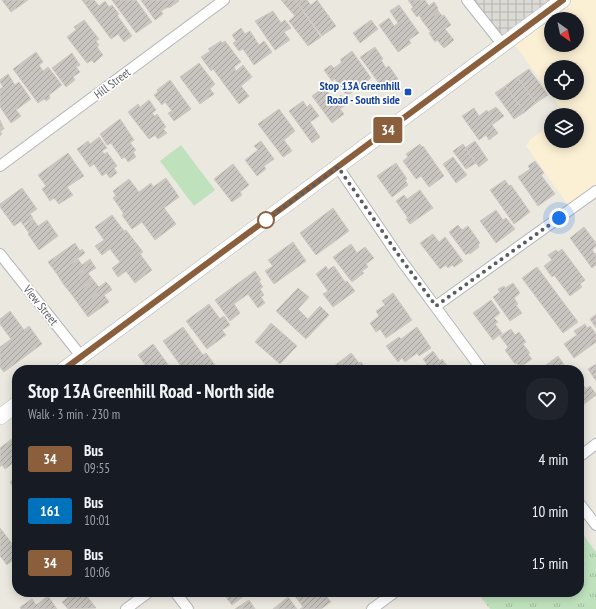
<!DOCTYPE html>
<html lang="en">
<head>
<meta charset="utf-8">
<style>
	:root { --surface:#171b24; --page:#20242c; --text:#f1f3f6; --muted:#9ea1a6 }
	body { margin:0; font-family:"PT Sans Narrow",sans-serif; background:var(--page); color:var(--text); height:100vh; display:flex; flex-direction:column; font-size:15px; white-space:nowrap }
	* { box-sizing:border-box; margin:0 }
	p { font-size:13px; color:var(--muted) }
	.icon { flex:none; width:22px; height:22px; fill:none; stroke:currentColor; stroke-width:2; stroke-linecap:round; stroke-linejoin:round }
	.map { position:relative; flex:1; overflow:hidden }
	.panel { position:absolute; left:12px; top:365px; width:572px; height:232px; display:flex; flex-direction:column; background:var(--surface); border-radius:16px; box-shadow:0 2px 10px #0003 }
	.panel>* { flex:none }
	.badge { padding:0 8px; border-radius:3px; font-size:14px; line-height:26px }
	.needle { width:26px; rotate:147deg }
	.buttons { position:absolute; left:544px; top:12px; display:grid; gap:8px }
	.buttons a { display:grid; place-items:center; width:40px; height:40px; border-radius:50%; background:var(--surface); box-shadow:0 2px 10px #0003; font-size:20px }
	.you { position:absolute; width:20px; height:20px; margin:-10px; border:3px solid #fff; border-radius:50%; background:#1a73e8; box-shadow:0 0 0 6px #1a73e833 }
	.map>.badge { position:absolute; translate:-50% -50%; box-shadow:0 0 0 2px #fff }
	.round { display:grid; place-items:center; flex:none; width:42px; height:42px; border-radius:16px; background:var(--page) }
	.overview { display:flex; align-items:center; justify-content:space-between; height:68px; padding:0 16px }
	h1 { font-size:19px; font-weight:700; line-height:30px }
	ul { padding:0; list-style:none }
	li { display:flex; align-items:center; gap:12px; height:52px; padding:0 16px }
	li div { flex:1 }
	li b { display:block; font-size:15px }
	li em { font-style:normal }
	li .badge { min-width:44px; font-weight:700; text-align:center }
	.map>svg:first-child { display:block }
	.commercial { fill:#fbf0d4; fill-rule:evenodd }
	.industrial { fill:url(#industrial-grid) }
	.grass { fill:url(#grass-tufts) }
	.green { fill:#bfe2bd }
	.building { fill:url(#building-hatch); stroke:#cfc9bf }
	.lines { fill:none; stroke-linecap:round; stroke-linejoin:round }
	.minor-casing { stroke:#b3b6ba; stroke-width:12 }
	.secondary-casing { stroke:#b4b7bc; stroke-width:16 }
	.minor { stroke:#fff; stroke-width:10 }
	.secondary { stroke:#fff; stroke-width:15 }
	.line-casing { stroke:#fff; stroke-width:9 }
	.line { stroke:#8b5e3c; stroke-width:6 }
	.walk { stroke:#595c60; stroke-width:4; stroke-dasharray:0 7.2 }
	.transit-dot { fill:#1a4fb4; stroke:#fff; stroke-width:1.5 }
	.stop-dot { fill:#fff; stroke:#8b5e3c; stroke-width:2 }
	.labels { text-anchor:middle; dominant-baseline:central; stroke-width:3.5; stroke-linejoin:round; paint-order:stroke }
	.street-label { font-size:12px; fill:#595c60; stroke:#fff }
	.transit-label { font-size:12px; font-weight:bold; fill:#164399; stroke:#fff; text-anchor:end }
</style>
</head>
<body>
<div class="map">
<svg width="596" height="609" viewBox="0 0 596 609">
	<defs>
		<pattern id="industrial-grid" width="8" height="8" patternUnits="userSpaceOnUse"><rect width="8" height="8" fill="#dcdad4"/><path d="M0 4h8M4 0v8" fill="none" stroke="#b5b4af"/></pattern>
		<pattern id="grass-tufts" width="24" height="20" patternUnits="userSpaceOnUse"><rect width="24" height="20" fill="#bfe2bd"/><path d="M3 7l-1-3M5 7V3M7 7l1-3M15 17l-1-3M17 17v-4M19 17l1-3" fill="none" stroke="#9eba9d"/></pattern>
		<pattern id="building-hatch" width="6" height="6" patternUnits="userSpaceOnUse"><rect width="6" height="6" fill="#c8c4bf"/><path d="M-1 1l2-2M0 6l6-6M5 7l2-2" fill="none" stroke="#a5a29f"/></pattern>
	</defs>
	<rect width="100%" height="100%" fill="#ebe8e0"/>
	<!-- commercial -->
	<path class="commercial" d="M563,0H596V191L571,209L526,146L530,140L551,124V141H577V115H564L565,114L510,38ZM551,19H577V45H551ZM551,67H577V93H551Z"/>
	<!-- industrial -->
	<path class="industrial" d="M467,0H563L502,44Z"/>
	<!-- grass -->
	<path class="grass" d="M579,529L596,552V609H490L477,592H579Z"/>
	<!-- green -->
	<path class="green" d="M181,145L215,190L194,206L160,161Z"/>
	<!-- building -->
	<path class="building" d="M2,0H28L11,12Z
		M82,0H94L99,6L105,1L109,7L112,5L119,14L117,15L132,36L124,42L118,34L111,39Z
		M112,0H136L152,22L136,33Z
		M141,0H178L179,1L169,8L168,7L161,11L163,14L155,20Z
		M281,0H295L321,37L308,46L289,21L295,16Z
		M295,0H307L311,5L317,0L336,26L322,36Z
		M408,0H425L429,6L434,2L438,8L437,9L439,12L423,22L419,15L417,17L411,9L413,7Z
		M399,5L419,33L409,40L411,43L398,52L379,25L389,18L394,26L398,23L390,11Z
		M273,11L281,23L285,20L291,28L284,32L290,40L275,50L255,21Z
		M439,12L442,16L444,15L451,25L445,29L454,40L444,48L437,40L435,42L429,33L431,32L423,22Z
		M84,20L99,39L96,41L99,45L97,47L103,55L94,63L92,60L87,63L67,37L76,30L74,27Z
		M371,20L378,29L360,43L353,33Z
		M241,28L245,34L250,31L259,45L264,41L272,52L254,65L243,49L239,51L233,43L236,41L232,35Z
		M221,41L222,43L225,41L241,62L234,67L236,71L243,65L252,77L241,86L249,96L239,104L213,69L211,71L201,57L210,51L208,49Z
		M375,47L383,59L381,60L386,68L389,66L398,79L384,90L360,57Z
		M352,51L371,78L347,96L335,79L332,81L324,70L331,65L334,68L342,62L340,60Z
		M36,52L43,62L39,65L43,71L48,67L62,85L49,95L50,98L46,101L44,99L38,103L13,69Z
		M72,53L80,65L76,67L80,72L73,77L75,80L66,87L52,68Z
		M199,63L215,84L210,89L214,94L200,104L180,77Z
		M529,69L548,95L536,103L517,77Z
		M8,74L15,85L19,82L31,99L16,110L21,116L11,123L0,107V89L3,87L0,82V80Z
		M517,77L536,103L525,112L505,86Z
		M170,80L191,109L174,121L168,113L172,111L165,102L162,105L154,95L158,92L157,90Z
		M505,86L525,112L514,119L495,93Z
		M324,87L334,101L341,95L347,104L340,109L344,114L332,123L312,96Z
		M149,100L156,110L152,113L155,116L157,114L166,127L163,129L167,133L158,139L155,135L149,139L128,112L138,104L140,107Z
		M303,101L307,107L310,104L319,116L310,122L320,137L312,143L289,111Z
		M496,107L504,116L492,125L498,133L489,140L486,135L479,140L462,116L474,108L479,116L487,110L488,112Z
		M279,109L295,131L284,140L292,151L283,157L258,124Z
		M120,119L134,140L130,143L136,150L133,152L136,157L128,162L125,157L122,159L111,143L107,145L100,134Z
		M0,120L4,129L0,131L2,134L0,136Z
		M99,137L107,148L102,151L104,154L107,152L117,166L114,168L117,173L110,178L106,173L102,176L94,164L90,167L77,149L88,141L90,144Z
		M261,141L274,159L264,166L266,169L257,176L245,160L258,150L254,146Z
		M475,141L488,160L479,167L465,148Z
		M420,144L422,147L423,146L444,176L429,187L421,176L416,179L403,161L408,157L406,154Z
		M463,144L476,163L466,169L453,151Z
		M68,153L84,176L67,187L73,195L59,204L54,198L50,201L42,189L46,186L38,175Z
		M453,157L467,175L456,183L443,164Z
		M535,161L544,173L541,175L555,194L538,206L518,177L530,169L528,166Z
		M396,163L407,179L405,180L408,185L392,197L377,176Z
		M233,164L249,185L240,192L242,195L232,202L214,179Z
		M166,178L179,197L164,208L176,224L155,240L142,222L132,229L122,215L124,214L113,198L116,196L113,191L129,179L139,192L151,183L153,187Z
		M505,180L509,186L511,185L530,212L514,224L490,190Z
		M22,188L37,209L30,214L33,218L23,225L21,221L14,226L0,207V204Z
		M420,190L433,208L410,224L406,219L408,218L396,201L404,195L407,199Z
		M333,208L349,231L316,255L300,233Z
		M496,210L503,220L506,218L515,229L496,243L480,221Z
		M112,215L124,231L126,230L143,252L140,254L152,270L135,283L126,271L118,277L112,268L120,262L110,249L102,255L95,246L104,240L95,227Z
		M33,219L38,226L47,220L58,236L39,250L28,234L29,233L24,226Z
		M458,225L462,230L468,226L480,243L478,245L479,247L470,254L468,253L466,255L449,232Z
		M584,227L596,243V246L592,250L595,254L596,253V265L592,268L570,238Z
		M433,234L439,242L445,237L463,261L454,267L452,265L448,268L446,265L440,269L420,243Z
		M293,242L306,261L274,284L265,271L273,266L268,260Z
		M75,243L80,251L82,249L85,253L57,274L48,262Z
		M351,244L357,253L365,247L374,258L366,264L368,267L362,271L364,273L352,282L333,257Z
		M562,249L585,280L580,284L582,287L570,296L554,275L552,277L544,266L552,260L548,255L556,250L558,252Z
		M78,259L82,265L90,259L93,264L64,285L57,274Z
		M93,264L96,268L88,273L93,280L73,296L64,285Z
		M326,266L328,270L334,266L345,282L347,281L355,291L333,307L323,294L328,291L316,274Z
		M537,267L578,322L563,333L522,278Z
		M255,271L261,280L259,281L263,287L260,289L264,295L261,297L265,303L258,308L248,294L234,304L240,313L230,321L215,300Z
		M93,280L99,287L106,282L109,285L80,306L73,296Z
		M513,283L520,293L514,298L518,304L516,305L522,313L510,321L493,297L500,292L498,289L504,286L505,288Z
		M109,285L112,290L104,295L109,302L88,317L80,306Z
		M298,288L309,297L298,309L308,319L320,306L329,315L306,339L276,311Z
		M393,293L412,320L386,338L380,329L376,332L370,323L379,316L376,311L385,305L382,301Z
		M491,300L500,313L494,318L498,322L495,324L502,333L493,340L473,313Z
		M209,304L220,319L224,316L230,325L222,330L226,335L207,349L186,321Z
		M10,311L24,330L29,326L42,344L4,372L0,367V347L11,339L0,324V319Z
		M596,314V328L590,319Z
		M271,323L297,346L280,364L255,342Z
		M585,324L587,328L590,326L596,334V342L574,358L564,344L577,335L574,331Z
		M183,327L203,355L206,353L215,365L208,370H184L163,341Z
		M417,327L431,348L419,356L417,353L405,362L402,358L398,362L386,346L399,337L401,339Z
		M511,329L515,335L519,332L526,342L523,344L530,353L528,354L532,359L520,367L517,363L515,364L505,350L508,347L500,336Z
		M153,344L172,370H149L138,355Z
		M433,351L440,361L442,359L450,370H418L427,364L423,359Z
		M351,353L359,363L361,362L367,370H329Z
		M558,356L567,369L570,367L572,370H548L545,366Z
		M596,364V381L588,369Z
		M579,379L586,389L590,386L596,394V395L579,408Z
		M17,435V460L5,469L2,465L0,467V448Z
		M17,477V492L10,482Z
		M0,528L17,550V557L7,565L0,556Z
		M75,592H84L96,608L68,609L62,602Z
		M222,592H249L232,605Z
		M292,592H319L320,593L323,592L331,602L321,609H300L303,607Z
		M48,596L57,609H21L20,607L32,599L36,605Z
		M288,597L297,609H273Z
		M249,600L255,609H235Z"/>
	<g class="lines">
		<defs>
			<path id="minor" d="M467,0L502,44
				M0,166L224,0
				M338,167L401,260L482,370
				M0,254L81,356
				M436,306L596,191
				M579,457L596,444
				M579,503L596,525
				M175,592L188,609
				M126,609L149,592
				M372,609L395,592"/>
			<path id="secondary" d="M63,370L563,0
				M0,417L17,404"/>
		</defs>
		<!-- minor casing -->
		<use href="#minor" class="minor-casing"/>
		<!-- secondary casing -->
		<use href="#secondary" class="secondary-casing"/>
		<!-- minor -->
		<use href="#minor" class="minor"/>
		<!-- secondary -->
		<use href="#secondary" class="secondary"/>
	</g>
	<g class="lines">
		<defs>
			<path id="line" d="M63,370L563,0"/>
		</defs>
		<!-- line casing -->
		<use href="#line" class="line-casing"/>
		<!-- line -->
		<use href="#line" class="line"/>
		<!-- walk -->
		<path class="walk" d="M266,220L261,224L338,167L402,260L436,306L559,218"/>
	</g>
	<!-- markers -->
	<rect class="transit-dot" x="404" y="88" width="8" height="8" rx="2"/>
	<circle class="stop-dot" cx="266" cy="220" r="8"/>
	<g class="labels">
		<!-- street labels -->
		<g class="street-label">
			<text transform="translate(112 83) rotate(-37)">Hill Street</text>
			<text transform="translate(41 305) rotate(51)">View Street</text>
		</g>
		<!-- transit labels -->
		<g class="transit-label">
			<text x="400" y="85">Stop 13A Greenhill<tspan x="400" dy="14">Road - South side</tspan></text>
		</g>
	</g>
</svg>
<div class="buttons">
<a><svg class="needle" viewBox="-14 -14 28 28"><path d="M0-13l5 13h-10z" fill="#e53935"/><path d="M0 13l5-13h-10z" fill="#9ea1a6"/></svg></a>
<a><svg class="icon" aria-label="locate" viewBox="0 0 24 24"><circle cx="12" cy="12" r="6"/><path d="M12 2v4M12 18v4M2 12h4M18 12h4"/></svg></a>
<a><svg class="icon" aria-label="layers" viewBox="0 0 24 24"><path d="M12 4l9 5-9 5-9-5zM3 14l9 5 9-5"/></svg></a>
</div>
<div class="you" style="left:559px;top:218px"></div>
<b class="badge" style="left:388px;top:130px;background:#8b5e3c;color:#fff">34</b>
<section class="panel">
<div class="overview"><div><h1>Stop 13A Greenhill Road - North side</h1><p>Walk · 3 min · 230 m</p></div><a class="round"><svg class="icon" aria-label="heart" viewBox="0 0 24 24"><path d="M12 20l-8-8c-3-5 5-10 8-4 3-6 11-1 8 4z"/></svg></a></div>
<ul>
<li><span class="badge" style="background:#8b5e3c;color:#fff">34</span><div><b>Bus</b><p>09:55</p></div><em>4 min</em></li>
<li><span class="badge" style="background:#0072bc;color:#fff">161</span><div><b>Bus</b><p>10:01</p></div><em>10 min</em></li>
<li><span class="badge" style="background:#8b5e3c;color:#fff">34</span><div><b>Bus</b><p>10:06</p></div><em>15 min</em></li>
</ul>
</section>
</div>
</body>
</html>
